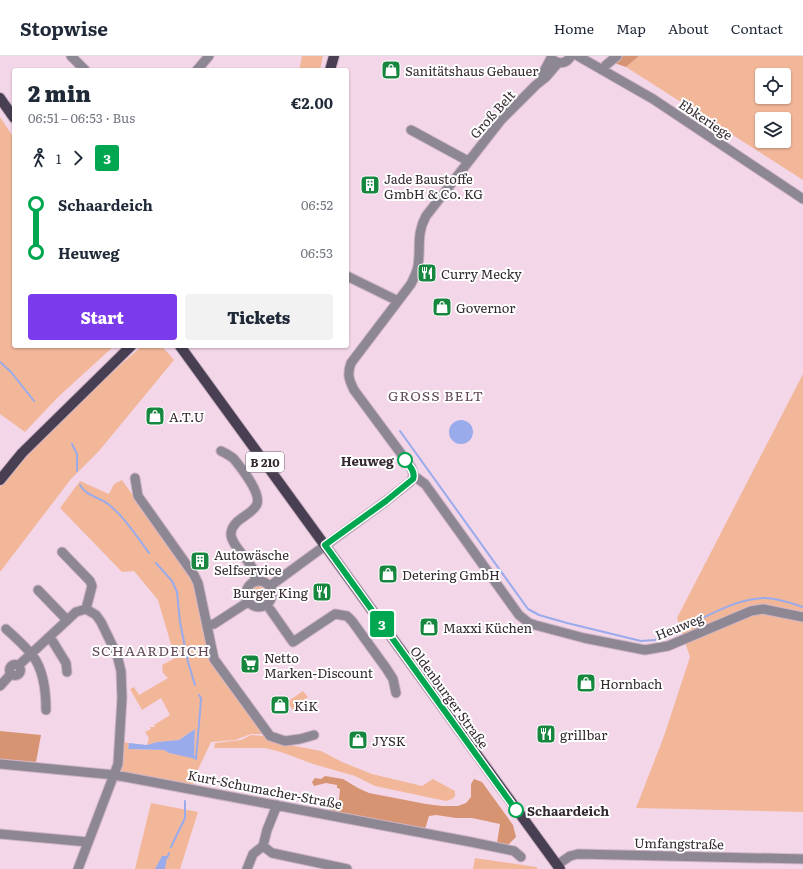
<!DOCTYPE html>
<html lang="en">
<head>
<meta charset="utf-8">
<style>
	:root { --surface:#fff; --page:#f2f2f3; --text:#1f2937; --muted:#747a83; --line:#e0e1e3; --accent:#7c3aed }
	body { margin:0; font-family:Literata,serif; background:var(--page); color:var(--text); height:100vh; display:flex; flex-direction:column; font-size:15px; white-space:nowrap }
	* { box-sizing:border-box; margin:0 }
	p { font-size:13px; color:var(--muted) }
	.icon { flex:none; width:22px; height:22px; fill:none; stroke:currentColor; stroke-width:2; stroke-linecap:round; stroke-linejoin:round }
	.map { position:relative; flex:1; overflow:hidden }
	.details { position:absolute; left:12px; top:12px; width:337px; height:280px; display:flex; flex-direction:column; background:var(--surface); border-radius:4px; box-shadow:0 1px 3px #0004 }
	.details>* { flex:none }
	.badge { padding:0 8px; border-radius:3px; font-size:14px; line-height:26px }
	.buttons { position:absolute; left:755px; top:12px; display:grid; gap:8px }
	.buttons a { display:grid; place-items:center; width:36px; height:36px; border-radius:4px; background:var(--surface); box-shadow:0 1px 3px #0004; font-size:20px }
	.map>.badge { position:absolute; translate:-50% -50%; box-shadow:0 0 0 2px #fff }
	.legs { display:flex; align-items:center; gap:6px; height:44px; padding:0 16px; font-size:13px }
	.legs p { margin-inline-start:auto }
	.summary { display:flex; align-items:center; justify-content:space-between; height:68px; padding:0 16px }
	h1 { font-size:22px; font-weight:800; line-height:30px }
	.action { display:flex; gap:8px; margin-top:auto; padding:8px 16px }
	.action a { flex:1; height:46px; border-radius:4px; background:var(--accent); color:#fff; font-size:16px; font-weight:800; line-height:46px; text-align:center }
	.action a+a { background:var(--page); color:var(--text) }
	ul { padding:0 16px; list-style:none }
	li { display:flex; align-items:center; gap:14px; height:48px; font-size:15px }
	li i { display:grid; place-items:center; width:6px; height:100%; margin:0 5px; background:currentColor }
	li i::after { content:''; width:10px; height:10px; margin:-5px; border:3px solid; border-radius:50%; background:var(--surface) }
	li p { margin-inline-start:auto }
	li:first-child i { background:linear-gradient(#0000 50%,currentColor 0) }
	li:last-child i { background:linear-gradient(currentColor 50%,#0000 0) }
	header { display:flex; align-items:center; gap:24px; box-sizing:border-box; height:56px; padding:0 20px; background:var(--surface); border-bottom:1px solid var(--line) }
	header strong { font-size:19px }
	nav { display:flex; gap:22px; margin-inline-start:auto; font-size:14px }
	.map>svg:first-child { display:block }
	.green { fill:#f2b799; fill-rule:evenodd }
	.forest { fill:#d79472 }
	.water { fill:#99abeb }
	.lines { fill:none; stroke-linecap:round; stroke-linejoin:round }
	.stream { stroke:#99abeb; stroke-width:2 }
	.minor-casing { stroke:#ceb3c4; stroke-width:11 }
	.major-casing { stroke:#ceb3c4; stroke-width:12 }
	.minor { stroke:#8c8793; stroke-width:9 }
	.major { stroke:#483f53; stroke-width:10 }
	.line-1-casing { stroke:#fff; stroke-width:9 }
	.line-1 { stroke:#00a650; stroke-width:6 }
	.stop-1-dot { fill:#fff; stroke:#00a650; stroke-width:2 }
	.labels { text-anchor:middle; dominant-baseline:central; stroke-width:4; stroke-linejoin:round; paint-order:stroke }
	.shield { fill:#fff; stroke:#71696e; stroke-width:1 }
	.shield-label { font-size:12px; font-weight:bold; fill:#342930 }
	.poi-label { font-size:13px; fill:#342930; stroke:#fff; text-anchor:start }
	.street-label { font-size:13px; fill:#342930; stroke:#fff }
	.stop-label { font-size:13px; font-weight:bold; fill:#342930; stroke:#fff; text-anchor:end }
	.neighbourhood-label { font-size:14px; letter-spacing:1px; fill:#634a5a; stroke:#fff }
</style>
</head>
<body>
<header>
<strong>Stopwise</strong>
<nav><a>Home</a><a>Map</a><a>About</a><a>Contact</a></nav>
</header>
<div class="map">
<svg width="803" height="813" viewBox="0 0 803 813">
	<rect width="100%" height="100%" fill="#f4d6e9"/>
	<!-- green -->
	<path class="green" d="M302,0H323L320,14H299Z
		M639,0H803V124L626,11ZM762,19H784V41H762ZM762,63H784V85H762Z
		M0,61L14,82V290H114L57,342L25,376L0,358Z
		M142,290C162,290 161,288 174,304L99,395L71,423L0,516V431L29,396L100,327Z
		M803,318V756L636,752L664,680L690,601L677,562Z
		M122,424L194,525L212,604L265,678H251L235,684L211,686L194,722L193,727L195,733L115,719L119,685L129,687L128,693L164,694L169,697L194,700L195,673L179,684L157,686L147,689L149,682L145,676L151,673L150,671H155L154,669L170,659L161,642L142,654L130,633L134,631L139,639L168,622L163,617L162,609L175,602L158,544L134,515L122,516L60,452L80,425L109,438L114,428Z
		M250 538a9 9 0 1 1 18 0a9 9 0 1 1-18 0Z
		M303,635L308,641L293,654L287,646Z
		M251,679L265,680L269,685L321,695L342,706L372,718L422,730L433,723L455,735V740L452,743L446,745L375,730L355,720L313,708L281,696L265,692H214L215,687L241,684Z
		M151,747L198,756L180,813H135Z
		M475,802L536,811L538,813H473Z"/>
	<!-- forest -->
	<path class="forest" d="M623,0H639L626,11L614,7Z
		M0,675L41,679L36,706L0,703Z
		M325,720L343,723L358,732L369,737L426,748L442,750H458L466,747L471,741V728L474,723L482,726L513,769L516,781L508,789L497,787L500,768L472,762H456L436,759L429,760L425,773L373,764L350,758L329,755L330,747L339,744L340,733L337,732V729L326,727L314,730L312,726L315,722L321,723Z"/>
	<!-- water -->
	<path class="water" d="M449 376a12 12 0 1 1 24 0a12 12 0 1 1-24 0Z
		M195,673L194,700H196V703L169,697L164,694L128,693L129,687L147,689L157,686L179,684Z
		M162,800H167L165,813H155Z"/>
	<g class="lines">
		<!-- stream -->
		<path class="stream" d="M0,306L11,316L34,345
			M400,375L528,553L539,559L567,567L641,585L655,584L675,575
			M72,388L77,398V415
			M80,429C86,440 99,441 108,448C123,459 138,482 149,497
			M156,507L172,525L177,536L180,566L188,606L195,629
			M680,573C707,561 734,543 764,542C777,542 791,547 803,551
			M196,703L200,656L201,642L199,639
			M171,791L185,762V745
			M167,802L169,797"/>
		<defs>
			<path id="minor" d="M71,0L85,14
				M578,0L653,43L803,143
				M553,4C560,9 567,7 571,0
				M197,14L209,0
				M602,14L606,9L617,0
				M541,21L551,2
				M411,74L468,105
				M347,220L398,245
				M221,395C225,397 231,400 234,403C241,412 261,436 257,448C252,460 233,462 231,477C230,488 248,503 253,513C254,516 255,521 255,525
				M414,420L411,411L354,334C349,324 347,318 351,307L411,228C414,222 417,216 418,210C421,191 416,178 426,160L501,64L536,29L546,21L558,7
				M414,420L425,428L519,559L529,567L535,569L584,582L645,594L668,590L751,555L763,553L803,561
				M135,422L138,440L194,519L198,527L214,603L270,680L285,685L300,683L314,679
				M62,496L90,525L92,530L86,553
				M246 538a13 13 0 1 1 26 0a13 13 0 1 1-26 0Z
				M270,530L386,445L410,426L414,420
				M38,534L67,564
				M267,549L293,586L335,558L347,560L352,565L386,612L393,623L396,637
				M207,569L214,568L248,546
				M6,573C15,581 25,590 33,600C44,615 46,636 46,654
				M50,581L66,607L67,616
				M9.5 614a5.5 5.5 0 1 1 11 0a5.5 5.5 0 1 1-11 0Z
				M19,609L76,556L86,553L96,559L101,566L117,599L121,615L122,642L118,708L78,813
				M0,630L11,618
				M0,708L115,719L471,786L514,795L521,801
				M0,778L88,786
				M263,790L272,797L347,813
				M557,809L570,800L578,798L803,803
				M247,813L253,798L263,790L267,774L277,749"/>
			<path id="major" d="M330,14L334,0
				M0,42L14,62
				M180,290L560,813
				M0,424L22,397L131,290"/>
		</defs>
		<!-- minor casing -->
		<use href="#minor" class="minor-casing"/>
		<!-- major casing -->
		<use href="#major" class="major-casing"/>
		<!-- minor -->
		<use href="#minor" class="minor"/>
		<!-- major -->
		<use href="#major" class="major"/>
	</g>
	<g class="lines">
		<defs>
			<path id="line-1" d="M405,404C409,409 416,416 413,423L386,445L325,489L516,754"/>
		</defs>
		<!-- line-1 casing -->
		<use href="#line-1" class="line-1-casing"/>
		<!-- line-1 -->
		<use href="#line-1" class="line-1"/>
	</g>
	<!-- icons -->
	<defs>
		<symbol id="shop-square" viewBox="-11 -11 22 22"><rect x="-9" y="-9" width="18" height="18" rx="4" fill="#17863e" stroke="#fff"/><path d="M-5-2.5h2.3a2.7 3.5 0 0 1 5.4 0H5L5.5 6h-11ZM-1.5-2.5h3a1.5 2.3 0 0 0-3 0Z" fill="#fff"/></symbol>
		<symbol id="building-square" viewBox="-11 -11 22 22"><rect x="-9" y="-9" width="18" height="18" rx="4" fill="#17863e" stroke="#fff"/><path d="M-4-6H4V6H1V3H-1V6H-4ZM-2.5-4.3h1.7v1.8h-1.7ZM.8-4.3h1.7v1.8H.8ZM-2.5-1h1.7V.8h-1.7ZM.8-1h1.7V.8H.8Z" fill="#fff"/></symbol>
		<symbol id="restaurant-square" viewBox="-11 -11 22 22"><rect x="-9" y="-9" width="18" height="18" rx="4" fill="#17863e" stroke="#fff"/><path d="M-5-6h1v4h1v-4h1v4h1v-4h1v5L-1.5 .5V6h-2V.5L-5-1ZM5-6V6H3V1.5H1.5Q1.5-4 5-6Z" fill="#fff"/></symbol>
		<symbol id="supermarket-square" viewBox="-11 -11 22 22"><rect x="-9" y="-9" width="18" height="18" rx="4" fill="#17863e" stroke="#fff"/><path d="M-6-5.5h2.5l.6 2H6L4.5 2H-2.5L-4.4-4H-6ZM-1.5 3.2a1.3 1.3 0 1 0 .1 0ZM3 3.2a1.3 1.3 0 1 0 .1 0Z" fill="#fff"/></symbol>
	</defs>
	<g fill-rule="evenodd">
		<use href="#shop-square" x="380" y="3" width="22" height="22"/>
		<use href="#building-square" x="359" y="118" width="22" height="22"/>
		<use href="#restaurant-square" x="416" y="206" width="22" height="22"/>
		<use href="#shop-square" x="431" y="240" width="22" height="22"/>
		<use href="#shop-square" x="144" y="349" width="22" height="22"/>
		<use href="#building-square" x="189" y="494" width="22" height="22"/>
		<use href="#shop-square" x="377" y="507" width="22" height="22"/>
		<use href="#restaurant-square" x="311" y="525" width="22" height="22"/>
		<use href="#shop-square" x="418" y="560" width="22" height="22"/>
		<use href="#supermarket-square" x="239" y="597" width="22" height="22"/>
		<use href="#shop-square" x="575" y="616" width="22" height="22"/>
		<use href="#shop-square" x="269" y="638" width="22" height="22"/>
		<use href="#restaurant-square" x="535" y="667" width="22" height="22"/>
		<use href="#shop-square" x="347" y="673" width="22" height="22"/>
	</g>
	<!-- markers -->
	<g class="stop-1-dot">
		<circle cx="405" cy="404" r="7"/>
		<circle cx="516" cy="754" r="7"/>
	</g>
	<g class="labels">
		<!-- shield labels -->
		<rect class="shield" x="246" y="396" width="38" height="20" rx="3"/>
		<g class="shield-label">
			<text x="265" y="406">B 210</text>
		</g>
		<!-- poi labels -->
		<g class="poi-label">
			<text x="405" y="14">Sanitätshaus Gebauer</text>
			<text x="384" y="122">Jade Baustoffe<tspan x="384" dy="15">GmbH &amp; Co. KG</tspan></text>
			<text x="441" y="217">Curry Mecky</text>
			<text x="456" y="251">Governor</text>
			<text x="169" y="360">A.T.U</text>
			<text x="214" y="498">Autowäsche<tspan x="214" dy="15">Selfservice</tspan></text>
			<text x="402" y="518">Detering GmbH</text>
			<text x="308" y="536" text-anchor="end">Burger King</text>
			<text x="443" y="571">Maxxi Küchen</text>
			<text x="264" y="601">Netto<tspan x="264" dy="15">Marken-Discount</tspan></text>
			<text x="600" y="627">Hornbach</text>
			<text x="294" y="649">KiK</text>
			<text x="560" y="678">grillbar</text>
			<text x="372" y="684">JYSK</text>
		</g>
		<!-- street labels -->
		<g class="street-label">
			<text transform="translate(492 58) rotate(-48)">Groß Belt</text>
			<text transform="translate(706 63) rotate(34)">Ebkeriege</text>
			<text transform="translate(679 570) rotate(-22)">Heuweg</text>
			<text transform="translate(450 641) rotate(54)">Oldenburger Straße</text>
			<text transform="translate(265 733) rotate(11)">Kurt-Schumacher-Straße</text>
			<text transform="translate(679 787) rotate(1)">Umfangstraße</text>
		</g>
		<!-- stop labels -->
		<g class="stop-label">
			<text x="394" y="404">Heuweg</text>
			<text x="527" y="754" text-anchor="start">Schaardeich</text>
		</g>
		<!-- neighbourhood labels -->
		<g class="neighbourhood-label">
			<text x="436" y="339">GROSS BELT</text>
			<text x="151" y="594">SCHAARDEICH</text>
		</g>
	</g>
</svg>
<div class="buttons">
<a><svg class="icon" aria-label="locate" viewBox="0 0 24 24"><circle cx="12" cy="12" r="6"/><path d="M12 2v4M12 18v4M2 12h4M18 12h4"/></svg></a>
<a><svg class="icon" aria-label="layers" viewBox="0 0 24 24"><path d="M12 4l9 5-9 5-9-5zM3 14l9 5 9-5"/></svg></a>
</div>
<b class="badge" style="left:382px;top:568px;background:#00a650;color:#fff">3</b>
<section class="details">
<div class="summary"><div><h1>2 min</h1><p>06:51 – 06:53 · Bus</p></div><b>€2.00</b></div>
<div class="legs"><svg class="icon" aria-label="walk" viewBox="0 0 24 24"><circle cx="13" cy="4" r="2"/><path d="M13 8l-2 6 4 7M11 14l-3 7M7 12l3-4h3l4 4"/></svg>1<svg class="icon" aria-label="forward" viewBox="0 0 24 24"><path d="M9 5l7 7-7 7"/></svg><b class="badge" style="background:#00a650;color:#fff">3</b></div>
<ul>
<li><i style="color:#00a650"></i><b>Schaardeich</b><p>06:52</p></li>
<li><i style="color:#00a650"></i><b>Heuweg</b><p>06:53</p></li>
</ul>
<div class="action"><a>Start</a><a>Tickets</a></div>
</section>
</div>
</body>
</html>
